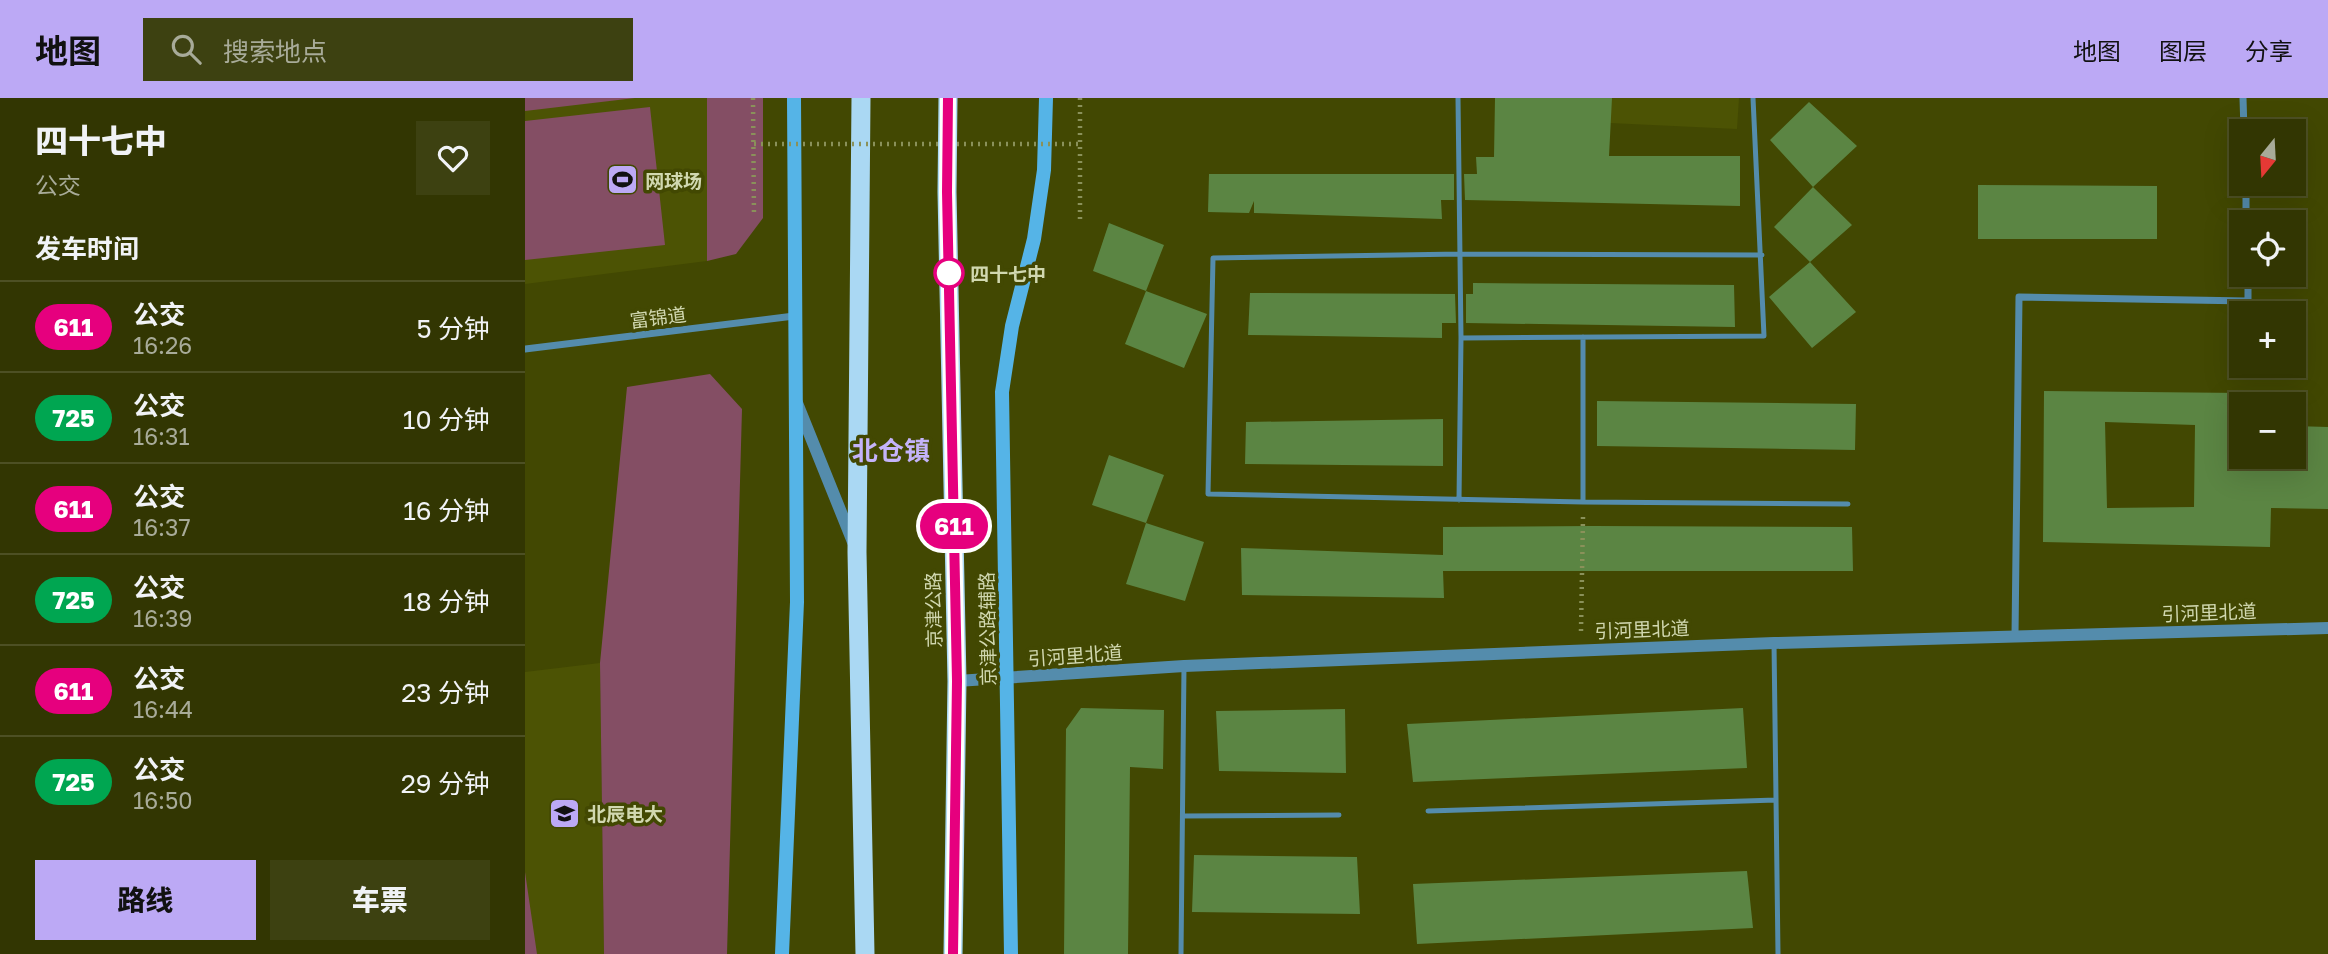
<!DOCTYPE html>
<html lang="zh">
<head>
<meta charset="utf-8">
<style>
	:root { --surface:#323602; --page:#3d4111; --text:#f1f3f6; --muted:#a8ab99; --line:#4d5024; --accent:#bca9f5 }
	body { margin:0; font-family:"Golos Text","Noto Sans SC",sans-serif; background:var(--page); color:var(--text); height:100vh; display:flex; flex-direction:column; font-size:26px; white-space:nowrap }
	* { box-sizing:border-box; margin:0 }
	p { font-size:23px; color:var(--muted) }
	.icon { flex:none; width:38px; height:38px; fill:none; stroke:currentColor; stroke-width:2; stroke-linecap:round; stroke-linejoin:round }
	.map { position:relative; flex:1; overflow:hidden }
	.drawer { display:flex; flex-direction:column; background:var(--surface); width:525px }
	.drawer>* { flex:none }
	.badge { padding:0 14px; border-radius:23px; font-size:24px; line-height:46px }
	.needle { width:46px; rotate:198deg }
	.fabs { position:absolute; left:1704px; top:21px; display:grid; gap:14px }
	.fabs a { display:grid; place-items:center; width:77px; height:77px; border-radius:0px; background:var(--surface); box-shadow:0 7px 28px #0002,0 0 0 2px var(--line); font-size:35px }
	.map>.badge { position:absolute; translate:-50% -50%; box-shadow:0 0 0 4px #fff }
	h2 { padding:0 35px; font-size:26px; line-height:63px }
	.round { display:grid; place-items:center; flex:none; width:74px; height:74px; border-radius:0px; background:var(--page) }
	.overview { display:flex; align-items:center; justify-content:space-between; height:119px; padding:0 35px }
	h1 { font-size:33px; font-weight:800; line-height:52px }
	.action { display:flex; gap:14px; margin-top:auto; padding:14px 35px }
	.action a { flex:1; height:80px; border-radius:0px; background:var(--accent); color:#111; font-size:28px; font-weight:800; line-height:80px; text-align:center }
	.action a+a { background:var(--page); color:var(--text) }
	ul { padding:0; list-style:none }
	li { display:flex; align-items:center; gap:21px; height:91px; padding:0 35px; border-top:2px solid var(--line) }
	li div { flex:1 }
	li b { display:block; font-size:26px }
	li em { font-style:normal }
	li .badge { min-width:77px; font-weight:700; text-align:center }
	header { display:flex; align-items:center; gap:42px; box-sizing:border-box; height:98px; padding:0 35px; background:var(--accent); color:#111 }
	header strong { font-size:33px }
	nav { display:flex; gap:38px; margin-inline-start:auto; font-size:24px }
	.search { width:490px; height:63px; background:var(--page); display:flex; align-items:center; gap:18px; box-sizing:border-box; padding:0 24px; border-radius:0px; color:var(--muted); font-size:26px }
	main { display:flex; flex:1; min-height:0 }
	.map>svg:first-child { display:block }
	.built { fill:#4c5304 }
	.green { fill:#844e64 }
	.building { fill:#5b8543; fill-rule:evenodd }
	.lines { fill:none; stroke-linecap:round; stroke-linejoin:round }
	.path { stroke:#8a915a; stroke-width:4.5; stroke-dasharray:2 5; stroke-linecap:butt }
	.service { stroke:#548cac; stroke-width:5 }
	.minor { stroke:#548cac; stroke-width:7 }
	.tertiary { stroke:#548cac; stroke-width:12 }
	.secondary { stroke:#55b4e7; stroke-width:14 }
	.trunk { stroke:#aad8f3; stroke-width:19 }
	.path-bridge { stroke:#8a915a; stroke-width:4.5; stroke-dasharray:2 5; stroke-linecap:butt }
	.line-casing { stroke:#fff; stroke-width:16 }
	.line { stroke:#e6007e; stroke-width:10 }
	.stop-dot { fill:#fff; stroke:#e6007e; stroke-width:3.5 }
	.labels { text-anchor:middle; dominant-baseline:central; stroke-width:7; stroke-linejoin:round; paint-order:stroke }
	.poi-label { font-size:19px; font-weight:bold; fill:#d1d8b0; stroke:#424802; text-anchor:start }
	.stop-label { font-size:19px; font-weight:bold; fill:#d1d8b0; stroke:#424802; text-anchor:start }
	.street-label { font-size:19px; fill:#d1d8b0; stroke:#424802 }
	.district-label { font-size:26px; font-weight:bold; fill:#c4b3fa; stroke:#424802 }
</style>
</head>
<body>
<header>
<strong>地图</strong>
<div class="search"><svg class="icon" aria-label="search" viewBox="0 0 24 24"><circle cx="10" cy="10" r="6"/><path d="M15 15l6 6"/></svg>搜索地点</div>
<nav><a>地图</a><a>图层</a><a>分享</a></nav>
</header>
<main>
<section class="drawer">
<div class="overview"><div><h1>四十七中</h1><p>公交</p></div><a class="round"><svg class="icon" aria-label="heart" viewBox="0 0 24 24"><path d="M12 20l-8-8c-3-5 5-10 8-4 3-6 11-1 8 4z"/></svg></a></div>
<h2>发车时间</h2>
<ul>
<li><span class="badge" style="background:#e6007e;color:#fff">611</span><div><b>公交</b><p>16:26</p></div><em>5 分钟</em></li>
<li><span class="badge" style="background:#00a651;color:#fff">725</span><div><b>公交</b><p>16:31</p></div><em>10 分钟</em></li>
<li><span class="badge" style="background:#e6007e;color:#fff">611</span><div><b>公交</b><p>16:37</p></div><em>16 分钟</em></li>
<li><span class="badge" style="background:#00a651;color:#fff">725</span><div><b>公交</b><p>16:39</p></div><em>18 分钟</em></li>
<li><span class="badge" style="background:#e6007e;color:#fff">611</span><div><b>公交</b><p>16:44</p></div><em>23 分钟</em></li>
<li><span class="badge" style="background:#00a651;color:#fff">725</span><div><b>公交</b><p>16:50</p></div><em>29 分钟</em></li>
</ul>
<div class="action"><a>路线</a><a>车票</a></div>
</section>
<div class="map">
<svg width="1803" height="856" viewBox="0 0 1803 856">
	<rect width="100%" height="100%" fill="#424802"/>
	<!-- built -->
	<path class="built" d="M0,0H182V163L0,186Z
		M970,0H1214L1212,31L1085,25Z
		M75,565L79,856H0V574Z"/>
	<!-- green -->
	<path class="green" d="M0,0H110L0,13Z
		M182,0H238V120L211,156L182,163Z
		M125,9L140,147L0,162V23Z
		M185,276L217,311L202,856H79L75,565L102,289Z
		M0,774L12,856H0Z"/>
	<!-- building -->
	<path class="building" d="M970,0H1087L1084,58H1215V108L940,102L939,76H952L951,59H969Z
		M1284,4L1332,48L1288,89L1245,42Z
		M684,76H929V102H916L917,121L729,115V103L724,115L683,114Z
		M1453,87L1632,88V141H1453Z
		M1288,89L1327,127L1285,164L1249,129Z
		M584,125L639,147L621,193L568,173Z
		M1285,164L1331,214L1287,250L1244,199Z
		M948,185L1209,187L1210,229L941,225V196H948Z
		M621,193L682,216L659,270L600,246Z
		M725,195L930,196L931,225H917V240L723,237Z
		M1519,293L1717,295V359H1769V328L1803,329V411L1746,410L1745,449L1518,444ZM1580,324L1670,327L1669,409L1582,410Z
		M1072,303L1331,306L1330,352L1072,348Z
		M918,321V368L720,366L721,324Z
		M584,357L639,377L621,425L567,407Z
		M621,425L679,444L660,503L601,486Z
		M1067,428L1327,429L1328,473H918L919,500L717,497L716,450L918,457V429Z
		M556,610L639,612L638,671L605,669L603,856H539L541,631Z
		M1218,610L1222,670L888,684L882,626Z
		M820,611L821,675L694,673L691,613Z
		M669,757L832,759L835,816L667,814Z
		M1222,773L1228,830L892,846L888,786Z"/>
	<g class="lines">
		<!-- path -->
		<path class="path" d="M228,0L229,119
			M555,0V122
			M1056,533L1058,419"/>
		<!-- service -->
		<path class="service" d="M933,0L936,240L934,402
			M1237,157L936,156L688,160L683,396L1058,404L1323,406
			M936,240L1239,238L1228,0
			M1058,404V239
			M1249,545L1253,856
			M903,713L1251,702
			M658,718L814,717
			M656,856L659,568"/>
		<!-- minor -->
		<path class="minor" d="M1718,0L1719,33
			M1721,86V124
			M0,251L269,218
			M1490,538L1494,199L1723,203V177"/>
		<!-- tertiary -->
		<path class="tertiary" d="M272,305L328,444
			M432,583L659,568L1249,545L1803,530"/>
		<!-- secondary -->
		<path class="secondary" d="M257,856L272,504L269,0
			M486,856L477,294L487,228L509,141L519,72L521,0"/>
		<!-- trunk -->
		<path class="trunk" d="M336,0L332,454L340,856
			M423,0L422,94L432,583L428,856"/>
		<!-- path-bridge -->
		<path class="path-bridge" d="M229,46H555"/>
	</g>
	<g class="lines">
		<defs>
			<path id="line" d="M423,0L422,94L432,583L428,856"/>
		</defs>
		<!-- line casing -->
		<use href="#line" class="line-casing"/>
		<!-- line -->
		<use href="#line" class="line"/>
	</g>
	<!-- icons -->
	<defs>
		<symbol id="stadium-square" viewBox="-11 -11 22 22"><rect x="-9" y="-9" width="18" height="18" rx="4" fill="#bca9f5" stroke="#424802"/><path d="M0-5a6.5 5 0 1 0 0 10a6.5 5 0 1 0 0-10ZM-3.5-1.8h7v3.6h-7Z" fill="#111"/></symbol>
		<symbol id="school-square" viewBox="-11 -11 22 22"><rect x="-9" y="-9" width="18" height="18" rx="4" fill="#bca9f5" stroke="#424802"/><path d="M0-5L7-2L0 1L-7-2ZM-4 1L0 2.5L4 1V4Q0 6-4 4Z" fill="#111"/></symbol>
	</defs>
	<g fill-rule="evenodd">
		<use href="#stadium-square" x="80" y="64" width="35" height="35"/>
		<use href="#school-square" x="22" y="698" width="35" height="35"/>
	</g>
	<!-- markers -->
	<circle class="stop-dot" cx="424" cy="175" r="14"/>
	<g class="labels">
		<!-- poi labels -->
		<g class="poi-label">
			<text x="120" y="82">网球场</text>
			<text x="62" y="715">北辰电大</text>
		</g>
		<!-- stop labels -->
		<g class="stop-label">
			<text x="445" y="175">四十七中</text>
		</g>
		<!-- street labels -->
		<g class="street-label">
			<text transform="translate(133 219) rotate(-7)">富锦道</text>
			<text transform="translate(408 512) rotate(-91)">京津公路</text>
			<text transform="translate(1684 514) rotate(-2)">引河里北道</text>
			<text transform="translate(462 531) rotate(-91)">京津公路辅路</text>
			<text transform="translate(1117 531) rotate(-2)">引河里北道</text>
			<text transform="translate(550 557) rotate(-4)">引河里北道</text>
		</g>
		<!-- district labels -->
		<g class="district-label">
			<text x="366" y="352">北仓镇</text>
		</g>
	</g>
</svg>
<div class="fabs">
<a><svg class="needle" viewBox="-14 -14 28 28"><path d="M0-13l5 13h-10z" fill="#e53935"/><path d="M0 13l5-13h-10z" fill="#a8ab99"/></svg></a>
<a><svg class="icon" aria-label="locate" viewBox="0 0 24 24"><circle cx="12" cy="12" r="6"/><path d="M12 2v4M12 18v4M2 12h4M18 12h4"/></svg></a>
<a>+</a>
<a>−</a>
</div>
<b class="badge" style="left:429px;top:428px;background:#e6007e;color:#fff">611</b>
</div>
</main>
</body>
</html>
